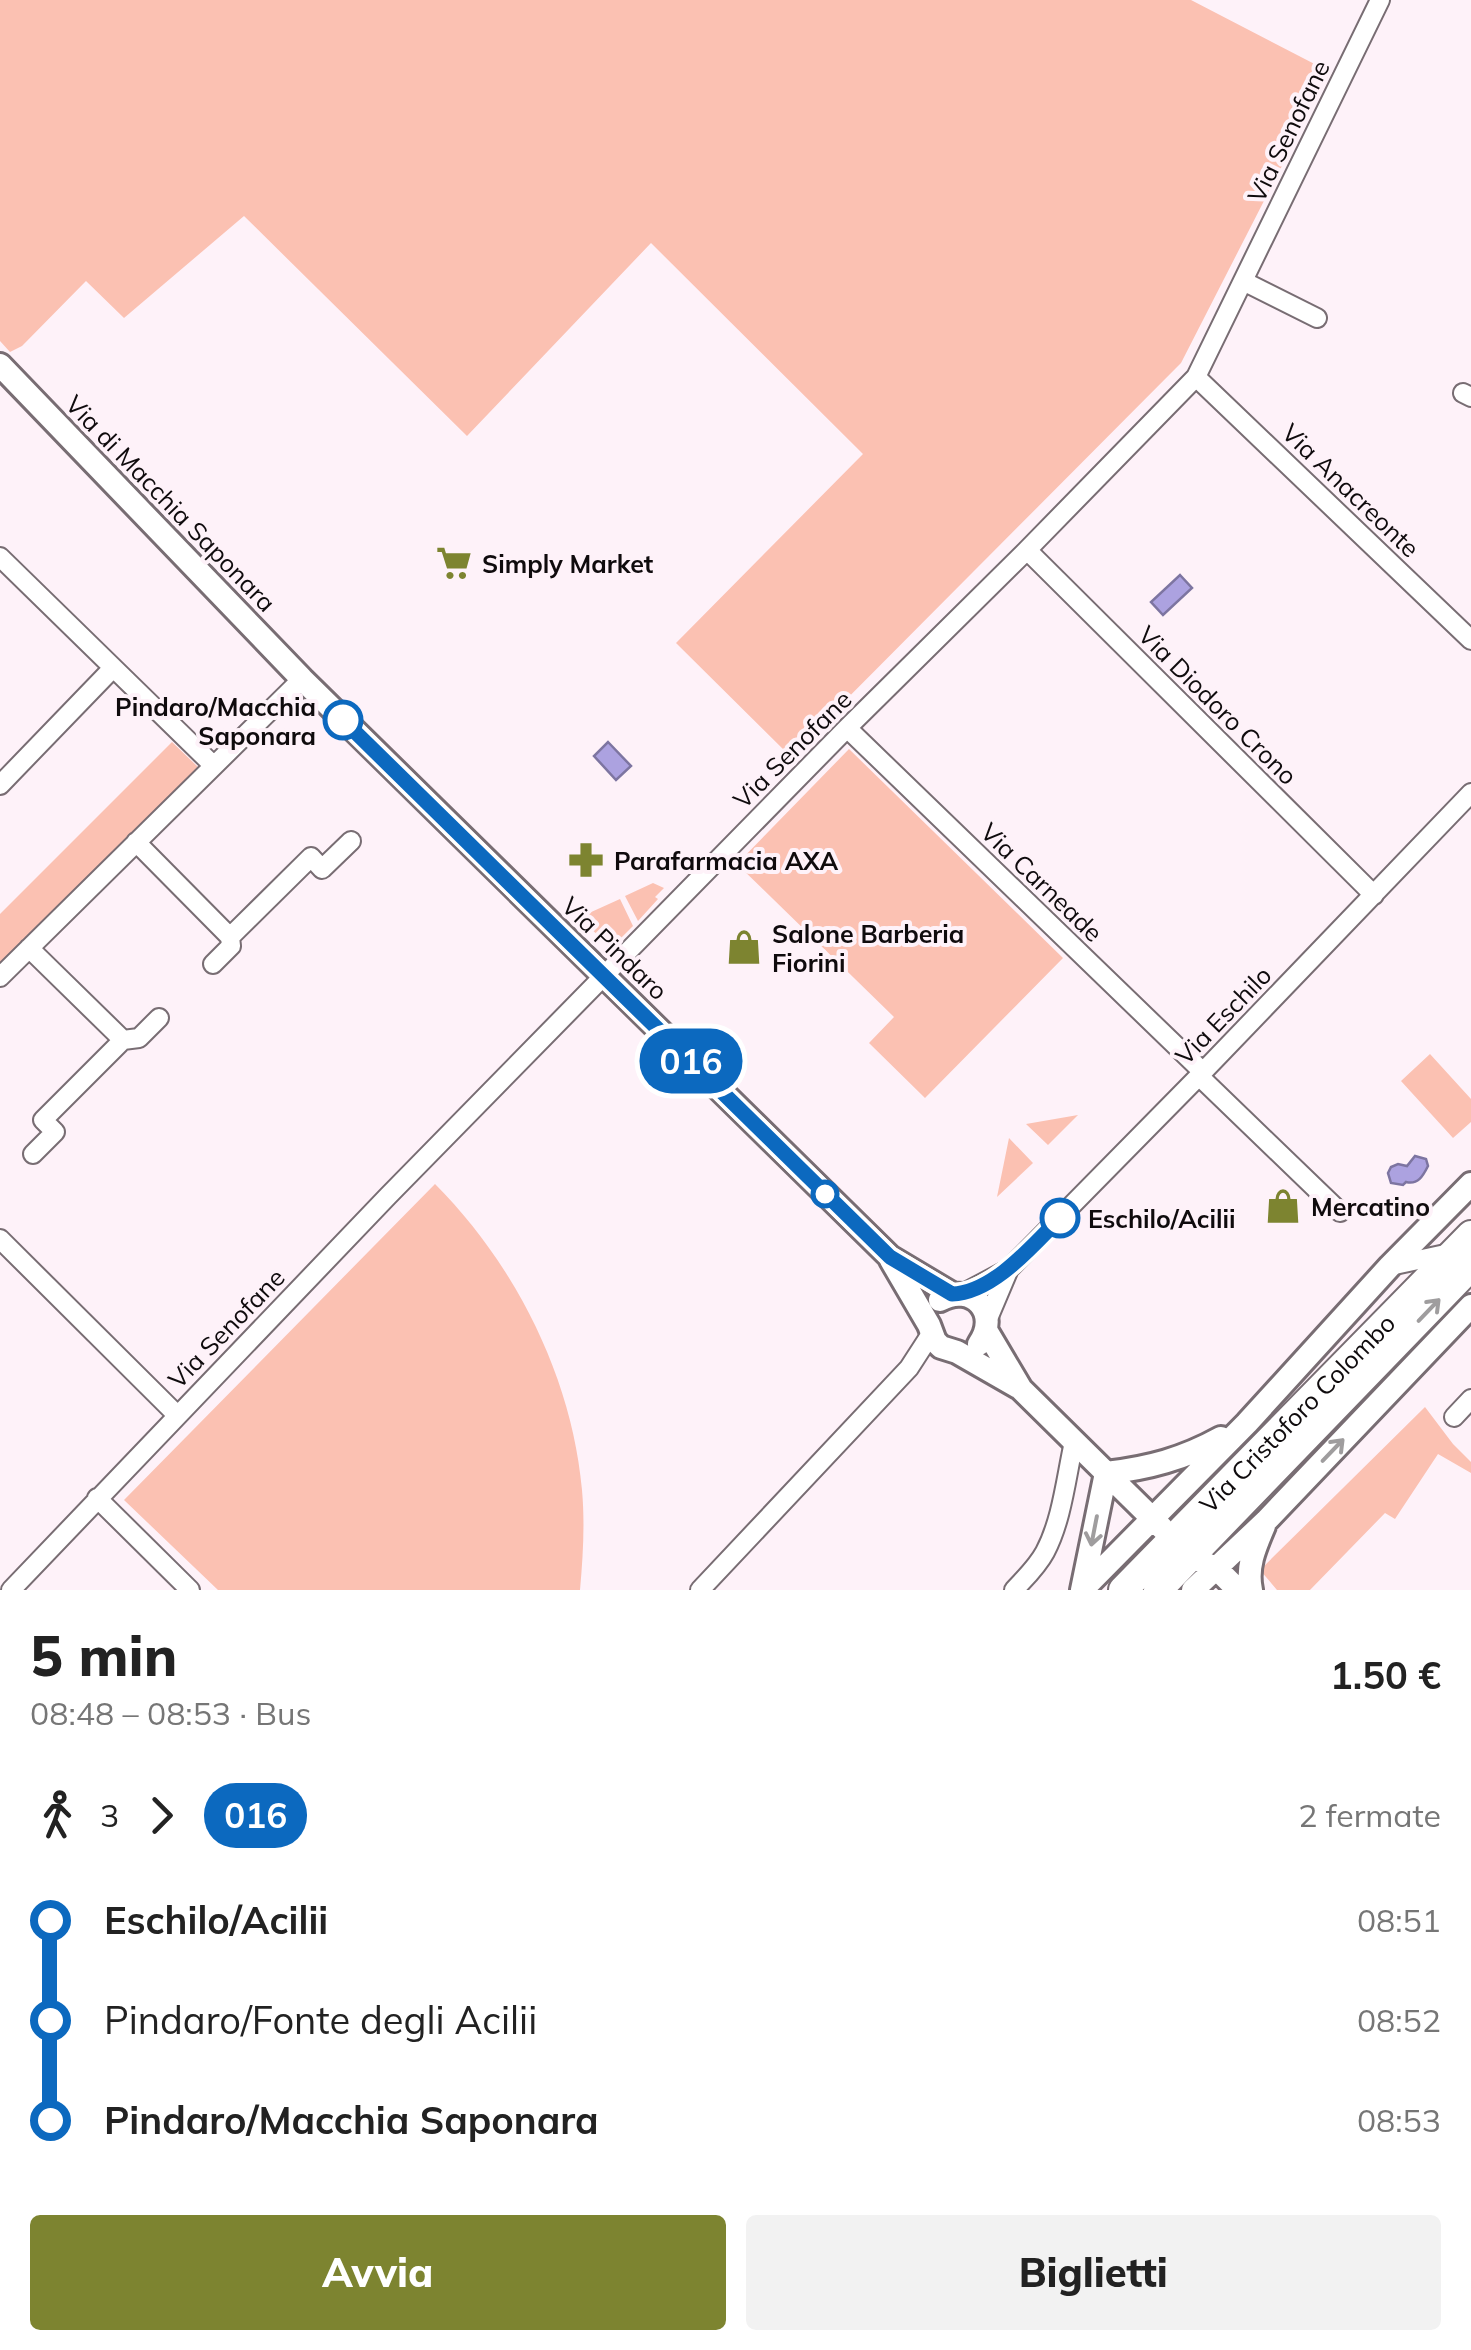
<!DOCTYPE html>
<html lang="it">
<head>
<meta charset="utf-8">
<style>
	:root { --surface:#fff; --page:#f2f2f2; --text:#222; --muted:#767676; --accent:#7d8430 }
	body { margin:0; font-family:Mulish,sans-serif; background:var(--page); color:var(--text); height:100vh; display:flex; flex-direction:column; font-size:38px; white-space:nowrap }
	* { box-sizing:border-box; margin:0 }
	p { font-size:32px; color:var(--muted) }
	.icon { flex:none; width:55px; height:55px; fill:none; stroke:currentColor; stroke-width:2; stroke-linecap:round; stroke-linejoin:round }
	.map { position:relative; height:1590px; overflow:hidden }
	.side { display:flex; flex-direction:column; background:var(--surface); flex:1 }
	.side>* { flex:none }
	.badge { padding:0 20px; border-radius:32px; font-size:35px; line-height:65px }
	.map>.badge { position:absolute; translate:-50% -50%; box-shadow:0 0 0 5px #fff }
	.legs { display:flex; align-items:center; gap:15px; height:110px; padding:0 30px; font-size:32px }
	.legs p { margin-inline-start:auto }
	.summary { display:flex; align-items:center; justify-content:space-between; height:170px; padding:0 30px }
	h1 { font-size:55px; font-weight:800; line-height:75px }
	.primary-button { display:flex; gap:20px; margin-top:auto; padding:20px 30px }
	.primary-button a { flex:1; height:115px; border-radius:10px; background:var(--accent); color:#fff; font-size:40px; font-weight:800; line-height:115px; text-align:center }
	.primary-button a+a { background:var(--page); color:var(--text) }
	ul { padding:0 30px; list-style:none }
	li { display:flex; align-items:center; gap:35px; height:100px; font-size:38px }
	li i { display:grid; place-items:center; width:15px; height:100%; margin:0 12px; background:currentColor }
	li i::after { content:''; width:25px; height:25px; margin:-12px; border:8px solid; border-radius:50%; background:var(--surface) }
	li p { margin-inline-start:auto }
	li:first-child i { background:linear-gradient(#0000 50%,currentColor 0) }
	li:last-child i { background:linear-gradient(currentColor 50%,#0000 0) }
	.map>svg:first-child { display:block }
	.green { fill:#fbc1b2 }
	.water { fill:#aca2e0; stroke:#7d75a1; stroke-width:2.5 }
	.lines { fill:none; stroke-linecap:round; stroke-linejoin:round }
	.minor-casing { stroke:#786d73; stroke-width:22 }
	.tertiary-casing { stroke:#786d73; stroke-width:28 }
	.primary-casing { stroke:#786d73; stroke-width:32 }
	.minor { stroke:#fff; stroke-width:18 }
	.tertiary { stroke:#fff; stroke-width:22 }
	.primary { stroke:#fff; stroke-width:28 }
	.oneway { stroke:#9f9d9e }
	.line-1-casing { stroke:#fff; stroke-width:22 }
	.line-1 { stroke:#0c69bf; stroke-width:15 }
	.stop-1-dot { fill:#fff; stroke:#0c69bf; stroke-width:5 }
	.labels { text-anchor:middle; dominant-baseline:central; stroke-width:8; stroke-linejoin:round; paint-order:stroke }
	.street-label { font-size:25px; fill:#0f0b0d; stroke:#fef2f9 }
	.poi-label { font-size:25px; font-weight:bold; fill:#0f0b0d; stroke:#fef2f9; text-anchor:start }
	.stop-label { font-size:25px; font-weight:bold; fill:#0f0b0d; stroke:#fef2f9; text-anchor:end }
</style>
</head>
<body>
<div class="map">
<svg width="1471" height="1590" viewBox="0 0 1471 1590">
	<rect width="100%" height="100%" fill="#fef2f9"/>
	<!-- green -->
	<path class="green" d="M0,0H1191L1330,72L1181,363L790,756L676,643L863,454L651,243L467,436L244,216L124,318L86,281L22,346L10,352L0,341Z
		M172,742L198,767L0,965V914Z
		M849,749L1063,958L925,1098L869,1043L894,1017L737,864Z
		M653,883L664,888L655,897L658,899L638,921L625,896Z
		M620,899L633,926L612,947L578,918Z
		M1430,1054L1471,1099V1122L1453,1138L1401,1081Z
		M1078,1115L1048,1145L1026,1124Z
		M1009,1138L1033,1163L997,1197Z
		M435,1184C515,1264 572,1377 582,1490C585,1523 583,1557 580,1590H218L124,1500Z
		M1425,1407L1453,1444L1471,1462V1473L1438,1454L1395,1519L1385,1513L1310,1590H1277L1260,1570Z"/>
	<!-- water -->
	<path class="water" d="M1180,575L1192,588L1163,615L1151,602Z
		M608,742L631,766L616,780L594,756Z
		M1415,1156L1426,1159L1428,1166C1423,1176 1418,1185 1406,1182L1403,1185L1391,1183L1388,1173L1391,1167L1398,1164L1407,1166Z"/>
	<g class="lines">
		<defs>
			<path id="minor" d="M1243,281L1317,318
				M1196,377L1471,640
				M1463,393L1471,397
				M1027,550L1374,895
				M0,557L213,765
				M847,728L1203,1072
				M0,785L113,668
				M136,842L230,937L311,857L322,869L351,841
				M29,948L123,1040L43,1120L55,1132L33,1154
				M213,964L231,946L230,937
				M0,977L302,679
				M123,1040L139,1038L159,1018
				M1199,1076L1340,1212
				M0,1239L177,1415
				M1390,1266L1450,1253
				M962,1294L1009,1269L1199,1076L1471,793
				M987,1321L1009,1269
				M1454,1417L1471,1399
				M97,1498L190,1590
				M11,1590L388,1196L847,728L1027,550L1196,377L1380,0
				M700,1590L909,1368L931,1334
				M1014,1590C1025,1578 1037,1567 1045,1552C1062,1520 1066,1478 1074,1442"/>
			<path id="tertiary" d="M0,365L302,679L890,1257L952,1294
				M891,1260L929,1325L935,1341L941,1347L957,1352L1018,1387
				M940,1300C972,1282 1001,1313 979,1344
				M986,1330L1021,1389L1162,1528
				M1106,1473C1149,1468 1183,1459 1221,1438
				M1202,1562L1216,1568L1238,1590
				M1082,1590L1247,1423L1390,1266L1471,1184
				M1082,1590L1106,1473
				M1193,1590L1266,1521L1471,1306
				M1251,1590C1246,1567 1255,1547 1264,1526"/>
			<g id="primary">
				<path id="s1" d="M1123,1590L1471,1235"/>
				<path d="M1158,1590L1471,1266"/>
			</g>
		</defs>
		<!-- minor casing -->
		<use href="#minor" class="minor-casing"/>
		<!-- tertiary casing -->
		<use href="#tertiary" class="tertiary-casing"/>
		<!-- primary casing -->
		<use href="#primary" class="primary-casing"/>
		<!-- minor -->
		<use href="#minor" class="minor"/>
		<!-- tertiary -->
		<use href="#tertiary" class="tertiary"/>
		<!-- primary -->
		<use href="#primary" class="primary"/>
	</g>
	<!-- one-way arrows -->
	<defs><path id="oneway-shaft" d="M-6 0H5M1.5-3L5.5 0L1.5 3" fill="none" stroke-width="1.6" stroke-linecap="round" stroke-linejoin="round" transform="scale(2.5)"/></defs>
	<g class="oneway">
		<use href="#oneway-shaft" transform="translate(1429 1310) rotate(-46)"/>
		<use href="#oneway-shaft" transform="translate(1333 1450) rotate(-46)"/>
		<use href="#oneway-shaft" transform="translate(1094 1531) rotate(101)"/>
	</g>
	<g class="lines">
		<defs>
			<path id="line-1" d="M343,720L890,1257L952,1294C993,1293 1033,1245 1060,1218"/>
		</defs>
		<!-- line-1 casing -->
		<use href="#line-1" class="line-1-casing"/>
		<!-- line-1 -->
		<use href="#line-1" class="line-1"/>
	</g>
	<!-- icons -->
	<defs>
		<symbol id="supermarket-bare" viewBox="-9 -9 18 18"><path d="M-6-5.5h2.5l.6 2H6L4.5 2H-2.5L-4.4-4H-6ZM-1.5 3.2a1.3 1.3 0 1 0 .1 0ZM3 3.2a1.3 1.3 0 1 0 .1 0Z" fill="#7d8430" stroke="#fef2f9" stroke-width="2.5" paint-order="stroke"/></symbol>
		<symbol id="pharmacy-bare" viewBox="-9 -9 18 18"><path d="M-2-6h4v4h4v4h-4v4h-4v-4h-4v-4h4Z" fill="#7d8430" stroke="#fef2f9" stroke-width="2.5" paint-order="stroke"/></symbol>
		<symbol id="shop-bare" viewBox="-9 -9 18 18"><path d="M-5-2.5h2.3a2.7 3.5 0 0 1 5.4 0H5L5.5 6h-11ZM-1.5-2.5h3a1.5 2.3 0 0 0-3 0Z" fill="#7d8430" stroke="#fef2f9" stroke-width="2.5" paint-order="stroke"/></symbol>
	</defs>
	<g fill-rule="evenodd">
		<use href="#supermarket-bare" x="429" y="538" width="50" height="50"/>
		<use href="#pharmacy-bare" x="561" y="835" width="50" height="50"/>
		<use href="#shop-bare" x="719" y="922" width="50" height="50"/>
		<use href="#shop-bare" x="1258" y="1181" width="50" height="50"/>
	</g>
	<!-- markers -->
	<g class="stop-1-dot">
		<circle cx="343" cy="720" r="18"/>
		<circle cx="825" cy="1194" r="12"/>
		<circle cx="1060" cy="1218" r="18"/>
	</g>
	<g class="labels">
		<!-- street labels -->
		<g class="street-label">
			<text transform="translate(1288 131) rotate(-64)">Via Senofane</text>
			<text transform="translate(1351 490) rotate(44)">Via Anacreonte</text>
			<text transform="translate(171 503) rotate(46)">Via di Macchia Saponara</text>
			<text transform="translate(1218 705) rotate(45)">Via Diodoro Crono</text>
			<text transform="translate(792 749) rotate(-45)">Via Senofane</text>
			<text transform="translate(1042 882) rotate(44)">Via Carneade</text>
			<text transform="translate(615 948) rotate(44)">Via Pindaro</text>
			<text transform="translate(1223 1015) rotate(-46)">Via Eschilo</text>
			<text transform="translate(226 1328) rotate(-46)">Via Senofane</text>
			<text stroke="none"><textPath href="#s1" startOffset="248">Via Cristoforo Colombo</textPath></text>
		</g>
		<!-- poi labels -->
		<g class="poi-label">
			<text x="482" y="563">Simply Market</text>
			<text x="614" y="860">Parafarmacia AXA</text>
			<text x="772" y="933">Salone Barberia<tspan x="772" dy="29">Fiorini</tspan></text>
			<text x="1311" y="1206">Mercatino</text>
		</g>
		<!-- stop labels -->
		<g class="stop-label">
			<text x="316" y="706">Pindaro/Macchia<tspan x="316" dy="29">Saponara</tspan></text>
			<text x="1088" y="1218" text-anchor="start">Eschilo/Acilii</text>
		</g>
	</g>
</svg>
<b class="badge" style="left:691px;top:1061px;background:#0c69bf;color:#fff">016</b>
</div>
<section class="side">
<div class="summary"><div><h1>5 min</h1><p>08:48 – 08:53 · Bus</p></div><b>1.50 €</b></div>
<div class="legs"><svg class="icon" aria-label="walk" viewBox="0 0 24 24"><circle cx="13" cy="4" r="2"/><path d="M13 8l-2 6 4 7M11 14l-3 7M7 12l3-4h3l4 4"/></svg>3<svg class="icon" aria-label="forward" viewBox="0 0 24 24"><path d="M9 5l7 7-7 7"/></svg><b class="badge" style="background:#0c69bf;color:#fff">016</b><p>2 fermate</p></div>
<ul>
<li><i style="color:#0c69bf"></i><b>Eschilo/Acilii</b><p>08:51</p></li>
<li><i style="color:#0c69bf"></i><span>Pindaro/Fonte degli Acilii</span><p>08:52</p></li>
<li><i style="color:#0c69bf"></i><b>Pindaro/Macchia Saponara</b><p>08:53</p></li>
</ul>
<div class="primary-button"><a>Avvia</a><a>Biglietti</a></div>
</section>
</body>
</html>
